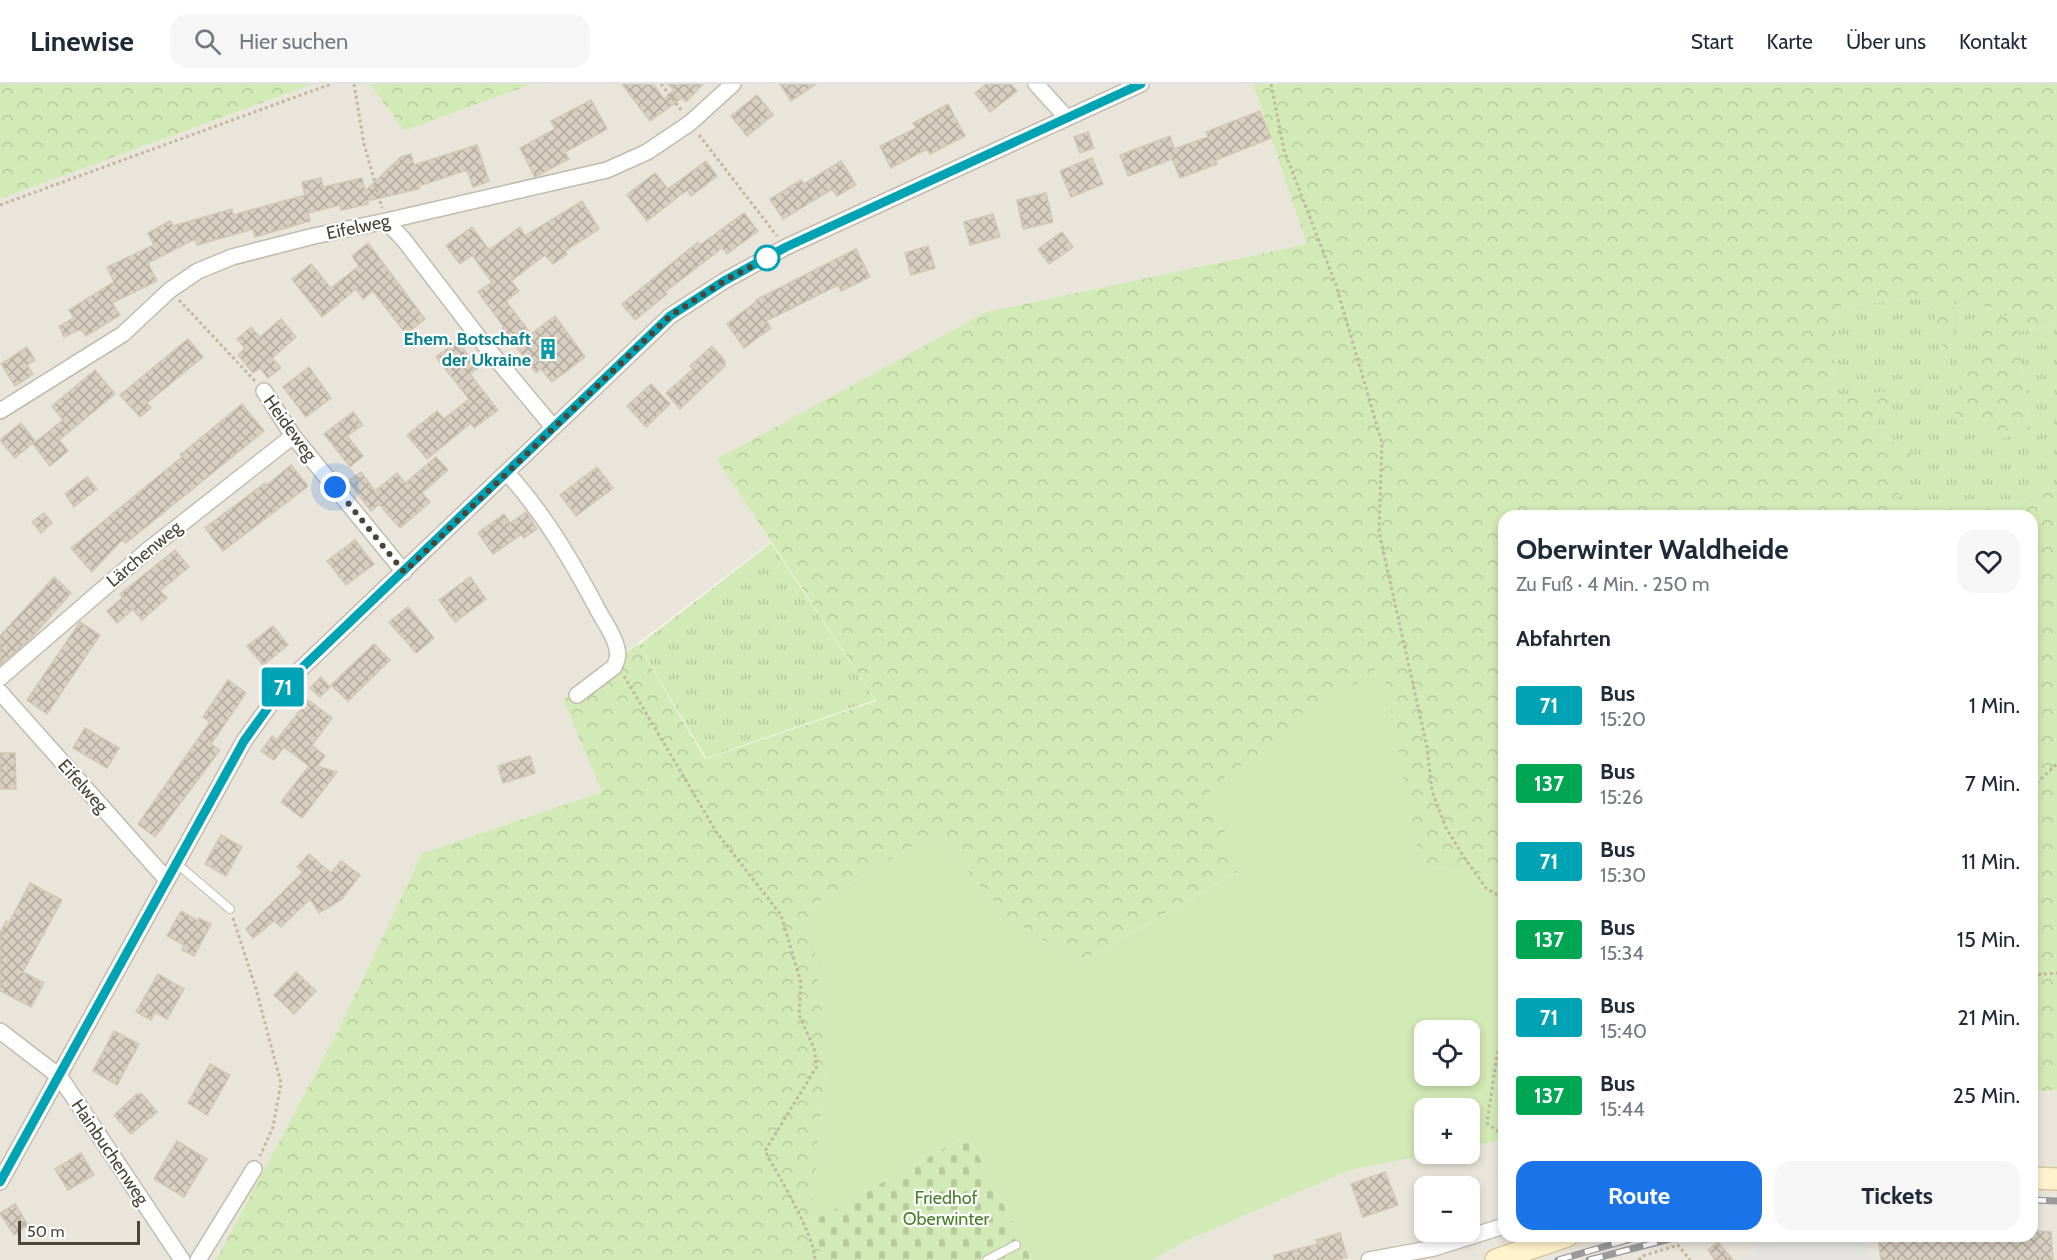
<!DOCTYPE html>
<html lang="de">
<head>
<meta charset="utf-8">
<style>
	:root { --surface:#fff; --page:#f6f6f7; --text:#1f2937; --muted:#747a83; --line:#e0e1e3; --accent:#1a73e8 }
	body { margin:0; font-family:Cabin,sans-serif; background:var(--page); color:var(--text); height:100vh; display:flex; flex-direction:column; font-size:22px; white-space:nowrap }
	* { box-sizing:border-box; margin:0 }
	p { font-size:20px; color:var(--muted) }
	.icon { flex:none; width:33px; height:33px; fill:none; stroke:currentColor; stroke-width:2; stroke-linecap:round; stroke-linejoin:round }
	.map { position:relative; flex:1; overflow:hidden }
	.drawer { position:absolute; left:1498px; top:426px; width:540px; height:732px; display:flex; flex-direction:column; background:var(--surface); border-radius:18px; box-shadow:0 3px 9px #0003 }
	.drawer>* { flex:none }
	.badge { padding:0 12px; border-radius:4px; font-size:21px; line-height:39px }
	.controls { position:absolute; left:1414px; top:936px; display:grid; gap:12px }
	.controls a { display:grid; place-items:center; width:66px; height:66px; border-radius:12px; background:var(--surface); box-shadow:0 3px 9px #0003; font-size:30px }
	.scale { position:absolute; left:18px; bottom:15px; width:122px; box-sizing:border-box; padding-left:6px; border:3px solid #4b4439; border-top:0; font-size:16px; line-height:21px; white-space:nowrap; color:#4b4439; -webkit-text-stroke:4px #fff; paint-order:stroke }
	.you { position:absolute; width:30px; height:30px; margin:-15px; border:4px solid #fff; border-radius:50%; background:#1a73e8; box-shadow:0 0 0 9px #1a73e833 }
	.map>.badge { position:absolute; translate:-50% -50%; box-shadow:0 0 0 3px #fff }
	h2 { padding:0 18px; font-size:22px; line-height:54px }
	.round { display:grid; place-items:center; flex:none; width:63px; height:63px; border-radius:18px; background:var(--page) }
	.head { display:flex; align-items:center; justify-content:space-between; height:102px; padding:0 18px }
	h1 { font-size:28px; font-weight:700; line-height:45px }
	.primary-button { display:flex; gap:12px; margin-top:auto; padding:12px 18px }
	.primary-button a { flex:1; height:69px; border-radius:18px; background:var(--accent); color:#fff; font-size:24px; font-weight:700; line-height:69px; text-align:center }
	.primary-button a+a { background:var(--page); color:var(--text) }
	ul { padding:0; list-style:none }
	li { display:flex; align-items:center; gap:18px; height:78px; padding:0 18px }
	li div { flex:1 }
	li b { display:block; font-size:22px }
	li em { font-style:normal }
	li .badge { min-width:66px; font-weight:700; text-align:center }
	header { display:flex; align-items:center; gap:36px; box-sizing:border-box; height:84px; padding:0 30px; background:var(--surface); border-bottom:2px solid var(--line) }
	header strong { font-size:28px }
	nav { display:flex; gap:33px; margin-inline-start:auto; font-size:21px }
	.search { width:420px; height:54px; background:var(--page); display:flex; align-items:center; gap:15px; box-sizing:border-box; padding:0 21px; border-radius:18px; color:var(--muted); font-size:22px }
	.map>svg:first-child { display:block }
	.residential { fill:#eae5da; fill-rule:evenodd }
	.grass { fill:url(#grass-tufts) }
	.forest { fill:url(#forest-crowns) }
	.cemetery { fill:url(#cemetery-stones) }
	.garden { fill:#d2eab5; fill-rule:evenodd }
	.parking { fill:#e5e3e0 }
	.building { fill:url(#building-cross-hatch); stroke:#d3c7b4; stroke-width:1.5 }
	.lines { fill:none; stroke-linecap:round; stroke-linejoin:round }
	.lane-casing { stroke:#c2bbae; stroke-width:10 }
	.street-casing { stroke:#c2bbae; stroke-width:18 }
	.secondary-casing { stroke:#d6c79b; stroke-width:24 }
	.path { stroke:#c4b79f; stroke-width:3; stroke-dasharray:3 3; stroke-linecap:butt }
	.lane { stroke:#fff; stroke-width:8 }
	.street { stroke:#fff; stroke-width:15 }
	.secondary { stroke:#fff3cd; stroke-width:21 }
	.rail-casing { stroke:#9a9a9a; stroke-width:7 }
	.rail { stroke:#fff; stroke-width:4.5; stroke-dasharray:14; stroke-linecap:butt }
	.line-casing { stroke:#fff; stroke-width:14 }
	.line { stroke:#00a3b4; stroke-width:9 }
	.walk { stroke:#4b4439; stroke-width:6; stroke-dasharray:0 10.8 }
	.stop-dot { fill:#fff; stroke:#00a3b4; stroke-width:3 }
	.labels { text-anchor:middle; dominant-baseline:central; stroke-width:4.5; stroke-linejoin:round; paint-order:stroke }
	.street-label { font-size:18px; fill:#4b4439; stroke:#fff }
	.culture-label { font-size:18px; font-weight:bold; fill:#0d838f; stroke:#fff; text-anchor:end }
	.park-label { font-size:18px; fill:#4a7f2a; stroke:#fff }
</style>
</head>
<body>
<header>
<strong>Linewise</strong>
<div class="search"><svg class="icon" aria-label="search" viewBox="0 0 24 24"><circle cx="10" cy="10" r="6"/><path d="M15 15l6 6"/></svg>Hier suchen</div>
<nav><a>Start</a><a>Karte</a><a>Über uns</a><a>Kontakt</a></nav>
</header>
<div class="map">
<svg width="2057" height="1176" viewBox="0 0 2057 1176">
	<defs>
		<pattern id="grass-tufts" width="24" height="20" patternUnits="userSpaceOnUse" patternTransform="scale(1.5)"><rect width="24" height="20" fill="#d2eab5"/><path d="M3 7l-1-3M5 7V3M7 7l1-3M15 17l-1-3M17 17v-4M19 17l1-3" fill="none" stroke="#b6ca9c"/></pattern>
		<pattern id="forest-crowns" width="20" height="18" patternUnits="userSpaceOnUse" patternTransform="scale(1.5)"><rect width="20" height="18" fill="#d2eab5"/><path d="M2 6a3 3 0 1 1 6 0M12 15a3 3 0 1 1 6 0" fill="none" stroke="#b6ca9c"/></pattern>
		<pattern id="cemetery-stones" width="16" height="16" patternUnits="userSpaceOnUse" patternTransform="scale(1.5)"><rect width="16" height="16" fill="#d2eab5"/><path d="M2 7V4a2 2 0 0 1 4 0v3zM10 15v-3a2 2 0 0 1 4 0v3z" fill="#b6ca9c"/></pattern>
		<pattern id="building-cross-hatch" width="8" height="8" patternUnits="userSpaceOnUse" patternTransform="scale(1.5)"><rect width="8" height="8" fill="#d8cfc1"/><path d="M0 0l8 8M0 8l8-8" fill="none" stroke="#b1aa9e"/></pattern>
	</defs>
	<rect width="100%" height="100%" fill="#f6f3ec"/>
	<!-- residential -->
	<path class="residential" d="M313,0H370L404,47L532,0H1253L1308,160L986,228L718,375L771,458L563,616L602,708L422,769L339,945L216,1176H0V115Z
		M2057,1006V1176H1152L1186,1157L1350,1086L1433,1070H1470V1062L1504,1056V1152H2032L2033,1008ZM1425,1102H1470V1148H1425Z"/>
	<!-- grass -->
	<path class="grass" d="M1929,213L1949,282L1954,216L2019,228L1985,239L2031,344L2018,248L2057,240V405L2031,413L1996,432H1889L1916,371L1873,345L1832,311L1838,223Z
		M771,459L875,616L706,674L639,561Z"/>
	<!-- forest -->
	<path class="forest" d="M0,0H313L0,115Z
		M370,0H532L404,47Z
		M1253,0H2057V240L2018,248L2031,345L1999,356L1950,326L1985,238L2017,228L1954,216L1949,284L1929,213L1838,223L1832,311L1897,307L1873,345L1916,371L1889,432H1504V797L1493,791L1421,782L1381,582L1240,786L1079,879L1006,832L935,749L810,823L827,965L811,1138L821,1166V1176H216L339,945L422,769L602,708L563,616L638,560L705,675L876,617L717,375L986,228L1307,160Z
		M2057,405V1006L2033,1008L2032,432H1996L2031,413Z"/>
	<!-- cemetery -->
	<path class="cemetery" d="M968,1051L1032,1176H821V1166L811,1138Z"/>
	<!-- garden -->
	<path class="garden" d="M1382,581L1421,782L1493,791L1504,797V1056L1470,1062V1024H1425V1070H1433L1350,1086L1186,1157L1152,1176H1032L968,1051L811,1138L827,965L810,823L935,749L1006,832L1079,879L1239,787L1209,705ZM1425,946H1470V992H1425Z"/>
	<!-- parking -->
	<path class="parking" d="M1866,1152L1869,1176H1743L1741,1173L1756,1172V1160Z"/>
	<!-- building -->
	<path class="building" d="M622,0H653L664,15L674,6L668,0H703L686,18L682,14L650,37Z
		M780,0H816L791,17Z
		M986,0H1011L1017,7L990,28L975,9Z
		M757,11L773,31L747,52L731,32Z
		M591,16L607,45L565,68L569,75L535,93L520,64L555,45L551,37Z
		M948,20L965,52L930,70L927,65L891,84L880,62L916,44L913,39Z
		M1260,27L1271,54L1216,76L1217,80L1180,94L1172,75L1128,92L1120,71L1170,52L1174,65L1208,53L1206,48Z
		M1088,48L1094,64L1080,69L1074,53Z
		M477,61L489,97L473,103L467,86L419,102V105L367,117L368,120L341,126L340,121L308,129L310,137L255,153L253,145L197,161L195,155L148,179L157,197L112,219L120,231L86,252L81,245L64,253L59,242L74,234L69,226L114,198L107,183L154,161L148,149L170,137L173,142L232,125L233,131L305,111L302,98L321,94L323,103L362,94L365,107L401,73L411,70L414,81Z
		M1092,74L1103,100L1071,113L1060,87Z
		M706,77L717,92L691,112L687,106L647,137L627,111L655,89L668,105Z
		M841,77L856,101L837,112L832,105L783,135L770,115L801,96L804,100Z
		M1046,109L1053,138L1023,145L1017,116Z
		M582,117L599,145L565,167L567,170L553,180L545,171L511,197L519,207L506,217L531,250L555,232L585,273L552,298L541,285L536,289L502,244L504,243L478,208L492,198L472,171L460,180L446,162L472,143L489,166L520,143L525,152Z
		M744,129L758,147L727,170L722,164L665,208L667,210L635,236L622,220L698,158L700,161Z
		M993,130L1000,153L970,161L964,138Z
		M1062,148L1073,163L1049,180L1038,165Z
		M368,159L425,235L406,250L373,207L363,215L356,205L322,233L292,195L311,180L331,204L359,182L352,172Z
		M928,162L935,184L911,191L905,169Z
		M856,165L870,193L841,207L838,201L766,237L771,244L744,264L727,240L757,217L756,216Z
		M281,235L296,253L272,274L281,284L268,294L260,284L253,289L238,271L245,264L237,255L251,243L260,253Z
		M188,255L203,273L147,319L151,324L140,333L120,311Z
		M457,257L478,284L470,290L498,326L474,344L471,339L427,375L407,351L437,327L444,335L469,315L436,273Z
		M712,262L725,277V282L680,325L666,309L693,285L690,282Z
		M27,263L35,276L27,281L33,290L15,302L1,280Z
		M309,283L331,314L306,333L283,303Z
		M95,286L115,310L59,356L68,367L50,382L33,360L63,336L52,322Z
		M651,300L670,320L646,343L627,322Z
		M242,320L264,347L126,459L122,456L92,488L71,464L182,373L180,371Z
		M353,328L363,341L347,352L363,372L350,383L324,350Z
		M21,339L35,357L15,374L0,356Z
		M436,373L448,386L422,409L430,418L400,444L379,420L371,427L348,397L361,388L375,407L397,389L405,399Z
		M291,381L308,402L223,467L205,444L265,399L267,401Z
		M597,383L613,404L576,432L560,411Z
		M87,393L97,405L74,423L65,410Z
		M526,428L537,445L524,454L522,450L493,470L478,449L504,430L510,439Z
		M44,429L52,439L41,449L32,438Z
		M355,456L374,480L346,501L327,477Z
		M175,466L189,483L160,507L167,514L142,536L133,525L117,539L107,527L123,513L120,510Z
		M54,493L71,509L30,555L0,581V552Z
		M470,493L486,515L455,538L439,516Z
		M408,523L434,554L416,569L389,538Z
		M80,538L100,551L47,630L27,616Z
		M273,542L288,561L263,581L247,562Z
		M374,560L390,576L348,617L331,601Z
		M321,593L330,603L320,613L310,604Z
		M228,596L246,609L211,660L220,666L155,753L138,740L210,638L203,633Z
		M308,616L332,634L312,661L325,672L317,682L337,688L302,734L281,718L309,682L284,663L274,676L261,667L272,652L277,656Z
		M85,644L119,664L107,684L73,664Z
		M0,669H15L16,705H0Z
		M530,672L535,689L503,699L498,682Z
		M221,751L242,763L226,792L205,780Z
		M309,770L331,789L341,777L360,791L341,816L319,829L310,815L281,843L274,837L253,854L246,845L303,788L297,783Z
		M30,799L62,816L23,888L44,899L31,923L0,907V849L6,837L9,839Z
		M181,827L198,837L199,834L211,840L194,872L182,866L184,861L167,852Z
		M296,888L316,907L294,930L274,911Z
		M158,890L184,905L167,935L155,928L151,936L136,928Z
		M114,947L139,960L117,1001L93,987Z
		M210,980L230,991L207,1031L188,1019Z
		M137,1010H142L157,1028L131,1050L114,1031Z
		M177,1057L207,1075L184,1113L154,1095Z
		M81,1069L94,1091L68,1106L55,1085Z
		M1385,1088L1398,1121L1363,1133L1351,1100Z
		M15,1120L28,1141L14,1151L0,1129Z
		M2032,1147L2051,1148L2053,1176H1881L1878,1152H2032Z
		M1340,1149L1347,1173L1337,1176H1274V1171L1318,1160L1316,1156Z
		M1718,1158L1733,1176H1715L1708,1166Z"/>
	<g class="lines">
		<defs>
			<path id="lane" d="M176,779L230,825
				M987,1176L1016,1161"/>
			<path id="street" d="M1036,0L1066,33
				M386,137L404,156L483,259L553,343
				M264,307L293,352L404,488
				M0,327L123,250L170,206L198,187L232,173L314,152L386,137L607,86L647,68L690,39L733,0
				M507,389C544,429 573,479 599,528C605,539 615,552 617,565C619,571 617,577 614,583L577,611
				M0,594L148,466L293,352
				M0,608L167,796
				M0,947L60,993L182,1176
				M0,1098L244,657L285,600L670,232L724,197L786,163L1141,0
				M198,1176L254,1085
				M1369,1176L1434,1164L1504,1142"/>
			<path id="secondary" d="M2032,1094L2057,1095
				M1496,1176L1567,1152"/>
		</defs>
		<!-- lane casing -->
		<use href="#lane" class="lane-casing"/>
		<!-- street casing -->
		<use href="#street" class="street-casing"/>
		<!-- secondary casing -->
		<use href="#secondary" class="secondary-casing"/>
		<!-- path -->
		<path class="path" d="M354,0L364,60L382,124
			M661,0L681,26
			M1271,0L1284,66L1336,201L1382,359L1379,448L1427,663L1432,707L1446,744L1464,773L1486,804L1504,815
			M699,51L777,152
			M0,121L331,0
			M179,216L255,297
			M624,592L717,749L781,831L801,899L799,931L814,964L817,982L765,1067C778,1091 815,1152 815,1176
			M2032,703L2057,680
			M233,834L256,905L281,999L273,1043L260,1072
			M2032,891L2057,889
			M1504,944L1497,971L1487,1039L1504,1052
			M1639,1176L1642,1172L1678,1161L1690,1176"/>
		<!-- lane -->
		<use href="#lane" class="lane"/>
		<!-- street -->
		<use href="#street" class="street"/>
		<!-- secondary -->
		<use href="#secondary" class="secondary"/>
		<defs>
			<path id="rail" d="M2032,1116L2057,1117
				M1558,1176L1641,1152
				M1589,1176L1681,1152"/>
		</defs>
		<!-- rail casing -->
		<use href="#rail" class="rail-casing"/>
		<!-- rail -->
		<use href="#rail" class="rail"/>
	</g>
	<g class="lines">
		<defs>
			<path id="line" d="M0,1098L244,657L285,600L670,232L724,197L786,163L1141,0"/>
		</defs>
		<!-- line casing -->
		<use href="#line" class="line-casing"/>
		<!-- line -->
		<use href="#line" class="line"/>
		<!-- walk -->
		<path class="walk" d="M335,403L404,488L670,232L724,197L767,174"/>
	</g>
	<!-- icons -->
	<defs>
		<symbol id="building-bare" viewBox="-9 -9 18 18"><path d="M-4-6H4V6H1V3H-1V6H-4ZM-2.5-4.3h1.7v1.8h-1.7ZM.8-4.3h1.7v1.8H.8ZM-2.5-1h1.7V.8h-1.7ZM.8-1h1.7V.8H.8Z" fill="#0f9aa8" stroke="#fff" stroke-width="2.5" paint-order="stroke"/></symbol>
	</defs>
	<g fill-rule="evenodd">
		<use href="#building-bare" x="533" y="250" width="30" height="30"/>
	</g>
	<!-- markers -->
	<circle class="stop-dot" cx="767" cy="174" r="12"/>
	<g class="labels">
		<!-- street labels -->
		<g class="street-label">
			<text transform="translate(358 143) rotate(-12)">Eifelweg</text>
			<text transform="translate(290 344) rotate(54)">Heideweg</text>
			<text transform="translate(144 470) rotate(-40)">Lärchenweg</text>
			<text transform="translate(83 702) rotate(48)">Eifelweg</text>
			<text transform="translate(110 1068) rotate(56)">Hainbuchenweg</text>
		</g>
		<!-- culture labels -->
		<g class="culture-label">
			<text x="531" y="255">Ehem. Botschaft<tspan x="531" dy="21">der Ukraine</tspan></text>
		</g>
		<!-- park labels -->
		<g class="park-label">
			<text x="946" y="1114">Friedhof<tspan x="946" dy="21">Oberwinter</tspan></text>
		</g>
	</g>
</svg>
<div class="controls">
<a><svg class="icon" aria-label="locate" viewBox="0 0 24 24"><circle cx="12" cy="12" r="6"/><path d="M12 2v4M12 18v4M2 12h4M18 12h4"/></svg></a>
<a>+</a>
<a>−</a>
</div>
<div class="scale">50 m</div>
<div class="you" style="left:335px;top:403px"></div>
<b class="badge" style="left:283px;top:603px;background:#00a3b4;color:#fff">71</b>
<section class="drawer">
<div class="head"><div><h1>Oberwinter Waldheide</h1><p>Zu Fuß · 4 Min. · 250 m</p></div><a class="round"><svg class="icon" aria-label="heart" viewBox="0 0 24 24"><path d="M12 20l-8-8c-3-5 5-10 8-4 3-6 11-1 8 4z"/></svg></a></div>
<h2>Abfahrten</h2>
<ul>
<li><span class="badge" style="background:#00a3b4;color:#fff">71</span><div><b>Bus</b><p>15:20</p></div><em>1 Min.</em></li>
<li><span class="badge" style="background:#00a651;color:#fff">137</span><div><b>Bus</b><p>15:26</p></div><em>7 Min.</em></li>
<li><span class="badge" style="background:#00a3b4;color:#fff">71</span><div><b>Bus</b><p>15:30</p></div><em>11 Min.</em></li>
<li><span class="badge" style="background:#00a651;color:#fff">137</span><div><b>Bus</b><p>15:34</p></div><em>15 Min.</em></li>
<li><span class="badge" style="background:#00a3b4;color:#fff">71</span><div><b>Bus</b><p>15:40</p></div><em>21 Min.</em></li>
<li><span class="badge" style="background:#00a651;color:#fff">137</span><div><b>Bus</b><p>15:44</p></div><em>25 Min.</em></li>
</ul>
<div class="primary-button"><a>Route</a><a>Tickets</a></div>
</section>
</div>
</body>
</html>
